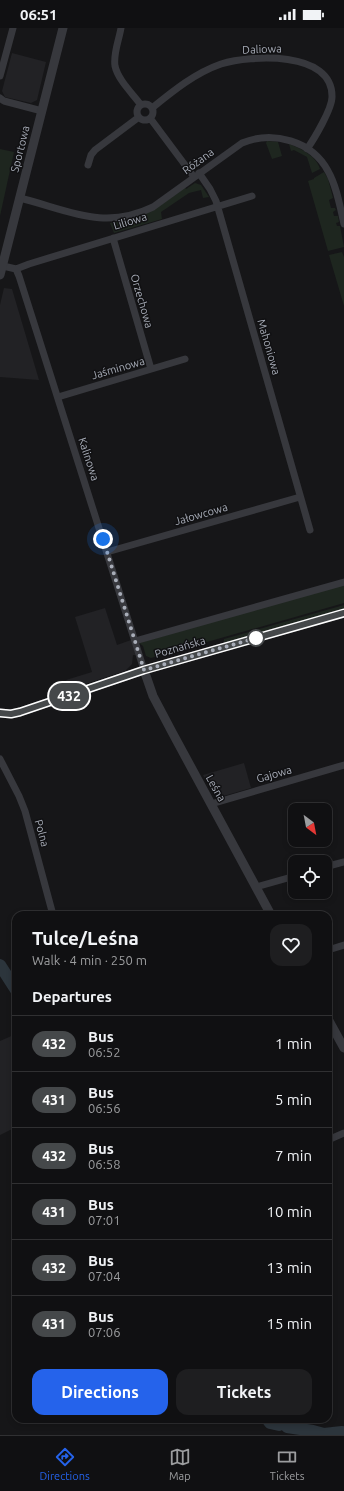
<!DOCTYPE html>
<html lang="en">
<head>
<meta charset="utf-8">
<style>
	:root { --surface:#101012; --page:#1e1e20; --text:#f1f3f6; --muted:#9c9d9f; --line:#303032; --accent:#2563eb }
	body { margin:0; font-family:Ubuntu,sans-serif; background:var(--page); color:var(--text); height:100vh; display:flex; flex-direction:column; font-size:15px; white-space:nowrap }
	* { box-sizing:border-box; margin:0 }
	p { font-size:13px; color:var(--muted) }
	.icon { flex:none; width:22px; height:22px; fill:none; stroke:currentColor; stroke-width:2; stroke-linecap:round; stroke-linejoin:round }
	.map { position:relative; flex:1; overflow:hidden }
	.side { position:absolute; left:12px; top:883px; width:320px; height:512px; display:flex; flex-direction:column; background:var(--surface); border-radius:12px; box-shadow:0 2px 6px #0003,0 0 0 1px var(--line) }
	.side>* { flex:none }
	.badge { padding:0 8px; border-radius:13px; font-size:14px; line-height:26px }
	.needle { width:26px; rotate:148deg }
	.controls { position:absolute; left:288px; top:775px; display:grid; gap:8px }
	.controls a { display:grid; place-items:center; width:44px; height:44px; border-radius:8px; background:var(--surface); box-shadow:0 2px 6px #0003,0 0 0 1px var(--line); font-size:20px }
	.you { position:absolute; width:20px; height:20px; margin:-10px; border:3px solid #fff; border-radius:50%; background:#1a73e8; box-shadow:0 0 0 6px #1a73e833 }
	.map>.badge { position:absolute; translate:-50% -50%; box-shadow:0 0 0 2px #fff }
	h2 { padding:0 20px; font-size:15px; line-height:36px }
	.round { display:grid; place-items:center; flex:none; width:42px; height:42px; border-radius:12px; background:var(--page) }
	.head { display:flex; align-items:center; justify-content:space-between; height:68px; padding:0 20px }
	h1 { font-size:19px; font-weight:600; line-height:30px }
	.primary-button { display:flex; gap:8px; margin-top:auto; padding:8px 20px }
	.primary-button a { flex:1; height:46px; border-radius:12px; background:var(--accent); color:#fff; font-size:16px; font-weight:600; line-height:46px; text-align:center }
	.primary-button a+a { background:var(--page); color:var(--text) }
	ul { padding:0; list-style:none }
	li { display:flex; align-items:center; gap:12px; height:56px; padding:0 20px; border-top:1px solid var(--line) }
	li div { flex:1 }
	li b { display:block; font-size:15px }
	li em { font-style:normal }
	li .badge { min-width:44px; font-weight:700; text-align:center }
	.status { display:flex; justify-content:space-between; align-items:center; height:28px; padding:0 20px; background:var(--surface); direction:ltr }
	.status svg { height:11px; fill:currentColor }
	.dock { display:flex; justify-content:space-around; align-items:center; height:56px; border-top:1px solid var(--line); background:var(--surface); font-size:11px; color:var(--muted) }
	.dock a { display:grid; justify-items:center; gap:2px }
	.dock .selected { color:var(--accent) }
	.map>svg:first-child { display:block }
	.built { fill:#222225 }
	.green { fill:#1e261f }
	.lines { fill:none; stroke-linecap:round; stroke-linejoin:round }
	.river { stroke:#2c353c; stroke-width:12 }
	.minor { stroke:#37383d; stroke-width:7 }
	.tertiary { stroke:#37383d; stroke-width:9 }
	.line-casing { stroke:#fff; stroke-width:9 }
	.line { stroke:#45484a; stroke-width:6 }
	.walk { stroke:#a8adb8; stroke-width:4; stroke-dasharray:0 7.2 }
	.stop-dot { fill:#fff; stroke:#45484a; stroke-width:2 }
	.labels { text-anchor:middle; dominant-baseline:central; stroke-width:3; stroke-linejoin:round; paint-order:stroke }
	.street-label { font-size:11px; fill:#a8adb8; stroke:#111113 }
</style>
</head>
<body>
<div class="status"><b>06:51</b><svg viewBox="0 0 49 12"><path d="M0 12V9h3v3zM5 12V6h3v6zM10 12V3h3v9zM15 12V0h3v12zM26 1h20v11H26zM47 4h2v5h-2z"/></svg></div>
<div class="map">
<svg width="344" height="1407" viewBox="0 0 344 1407">
	<rect width="100%" height="100%" fill="#161618"/>
	<!-- built -->
	<path class="built" d="M12,25L46,34L37,72L31,75L5,69L2,63Z
		M4,260L12,261L39,352L0,349V277Z
		M105,580L117,617L131,612L136,627H133L132,636L125,643L70,661L66,652L92,644L75,589Z
		M244,735L251,760L220,769L213,766L203,747Z
		M16,1006V1099L0,1107V1013Z"/>
	<!-- green -->
	<path class="green" d="M267,113L278,114L282,128L272,131L266,115Z
		M289,116C301,120 317,129 320,141L312,145L307,129L294,122L291,123Z
		M0,121L14,124L0,188Z
		M324,144L328,151L333,170L329,172L331,180H335L336,182L333,184L334,188H338L339,194L336,195L337,198H340L344,219L328,223L308,153L314,151V150Z
		M195,155L201,157L209,169L203,170L201,162L189,165L161,184L162,191L114,205L110,195C142,192 160,178 185,159L186,161Z
		M342,224L344,229V278L329,227Z
		M344,556V575L151,630L146,628L143,618L139,615Z
		M344,577V582L224,616V611Z"/>
	<g class="lines">
		<!-- river -->
		<path class="river" d="M0,937L16,962
			M267,1391L270,1395L279,1397
			M287,1399L313,1403L324,1406L342,1404L344,1405"/>
		<!-- minor -->
		<path class="minor" d="M121,0C119,12 113,26 115,38C118,52 133,66 141,77
			M0,48L13,0
			M0,70L4,73L42,83
			M137 84a8 8 0 1 1 16 0a8 8 0 1 1-16 0Z
			M152,80C173,63 195,45 221,36C250,27 333,22 332,69C332,81 314,111 307,121
			M150,90L194,149
			M88,137L91,127L95,122L139,89
			M199,145L210,161L216,173L310,502
			M20,170C68,182 104,203 153,179L242,115C273,102 312,113 328,143C337,159 340,179 344,196
			M113,210L151,341
			M3,238L16,241L19,248L144,642
			M16,241L29,236L252,168
			M58,369L185,331
			M107,524L300,469
			M135,613L344,554
			M0,731L19,768L25,783L53,887
			M211,776L344,737
			M325,839L344,834
			M256,859L295,848
			M328,922L344,917
			M328,1112L344,1105"/>
		<!-- tertiary -->
		<path class="tertiary" d="M0,247L63,0
			M144,642L153,668L172,704L271,887
			M0,685L11,686L20,684L144,642L344,585
			M328,991L344,1020"/>
	</g>
	<g class="lines">
		<defs>
			<path id="line" d="M0,685L11,686L20,684L144,642L344,585"/>
		</defs>
		<!-- line casing -->
		<use href="#line" class="line-casing"/>
		<!-- line -->
		<use href="#line" class="line"/>
		<!-- walk -->
		<path class="walk" d="M103,511L144,642L256,610"/>
	</g>
	<!-- markers -->
	<circle class="stop-dot" cx="256" cy="610" r="8"/>
	<g class="labels">
		<!-- street labels -->
		<g class="street-label">
			<text transform="translate(262 21) rotate(-2)">Daliowa</text>
			<text transform="translate(20 121) rotate(-76)">Sportowa</text>
			<text transform="translate(198 133) rotate(-36)">Różana</text>
			<text transform="translate(130 193) rotate(-17)">Liliowa</text>
			<text transform="translate(142 273) rotate(74)">Orzechowa</text>
			<text transform="translate(269 319) rotate(74)">Mahoniowa</text>
			<text transform="translate(118 340) rotate(-16)">Jaśminowa</text>
			<text transform="translate(89 431) rotate(72)">Kalinowa</text>
			<text transform="translate(201 486) rotate(-16)">Jałowcowa</text>
			<text transform="translate(180 619) rotate(-16)">Poznańska</text>
			<text transform="translate(274 746) rotate(-16)">Gajowa</text>
			<text transform="translate(216 760) rotate(61)">Leśna</text>
			<text transform="translate(42 805) rotate(75)">Polna</text>
		</g>
	</g>
</svg>
<div class="controls">
<a><svg class="needle" viewBox="-14 -14 28 28"><path d="M0-13l5 13h-10z" fill="#e53935"/><path d="M0 13l5-13h-10z" fill="#9c9d9f"/></svg></a>
<a><svg class="icon" aria-label="locate" viewBox="0 0 24 24"><circle cx="12" cy="12" r="6"/><path d="M12 2v4M12 18v4M2 12h4M18 12h4"/></svg></a>
</div>
<div class="you" style="left:103px;top:511px"></div>
<b class="badge" style="left:69px;top:668px;background:#45484a;color:#fff">432</b>
<section class="side">
<div class="head"><div><h1>Tulce/Leśna</h1><p>Walk · 4 min · 250 m</p></div><a class="round"><svg class="icon" aria-label="heart" viewBox="0 0 24 24"><path d="M12 20l-8-8c-3-5 5-10 8-4 3-6 11-1 8 4z"/></svg></a></div>
<h2>Departures</h2>
<ul>
<li><span class="badge" style="background:#45484a;color:#fff">432</span><div><b>Bus</b><p>06:52</p></div><em>1 min</em></li>
<li><span class="badge" style="background:#45484a;color:#fff">431</span><div><b>Bus</b><p>06:56</p></div><em>5 min</em></li>
<li><span class="badge" style="background:#45484a;color:#fff">432</span><div><b>Bus</b><p>06:58</p></div><em>7 min</em></li>
<li><span class="badge" style="background:#45484a;color:#fff">431</span><div><b>Bus</b><p>07:01</p></div><em>10 min</em></li>
<li><span class="badge" style="background:#45484a;color:#fff">432</span><div><b>Bus</b><p>07:04</p></div><em>13 min</em></li>
<li><span class="badge" style="background:#45484a;color:#fff">431</span><div><b>Bus</b><p>07:06</p></div><em>15 min</em></li>
</ul>
<div class="primary-button"><a>Directions</a><a>Tickets</a></div>
</section>
</div>
<nav class="dock">
<a class="selected"><svg class="icon" aria-label="directions" viewBox="0 0 24 24"><path d="M12 3l9 9-9 9-9-9zM9 14v-3h6M13 9l2 2-2 2"/></svg>Directions</a>
<a><svg class="icon" aria-label="map" viewBox="0 0 24 24"><path d="M3 6l6-2 6 2 6-2v14l-6 2-6-2-6 2zM9 4v14M15 6v14"/></svg>Map</a>
<a><svg class="icon" aria-label="tickets" viewBox="0 0 24 24"><path d="M3 7h18v10H3zM15 7v10"/></svg>Tickets</a>
</nav>
</body>
</html>
